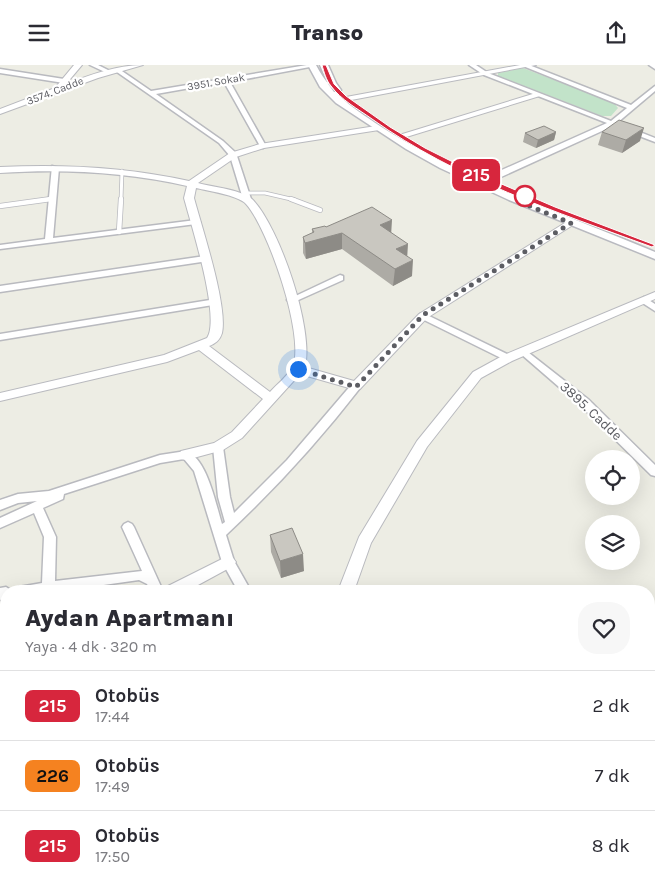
<!DOCTYPE html>
<html lang="tr">
<head>
<meta charset="utf-8">
<style>
	:root { --surface:#fff; --page:#f7f7f7; --text:#2b2b33; --muted:#7c7c81; --line:#e1e1e2 }
	body { margin:0; font-family:Karla,sans-serif; background:var(--page); color:var(--text); height:100vh; display:flex; flex-direction:column; font-size:19px; white-space:nowrap }
	* { box-sizing:border-box; margin:0 }
	p { font-size:16px; color:var(--muted) }
	.icon { flex:none; width:28px; height:28px; fill:none; stroke:currentColor; stroke-width:2; stroke-linecap:round; stroke-linejoin:round }
	.map { position:relative; flex:1; overflow:hidden }
	.side { position:absolute; left:0px; top:520px; width:655px; height:306px; display:flex; flex-direction:column; background:var(--surface); border-radius:20px 20px 0 0; box-shadow:0 5px 20px #0002 }
	.side>* { flex:none }
	.badge { padding:0 10px; border-radius:8px; font-size:18px; line-height:32px }
	.fabs { position:absolute; left:585px; top:385px; display:grid; gap:10px }
	.fabs a { display:grid; place-items:center; width:55px; height:55px; border-radius:50%; background:var(--surface); box-shadow:0 5px 20px #0002; font-size:25px }
	.you { position:absolute; width:25px; height:25px; margin:-12px; border:4px solid #fff; border-radius:50%; background:#1a73e8; box-shadow:0 0 0 8px #1a73e833 }
	.map>.badge { position:absolute; translate:-50% -50%; box-shadow:0 0 0 2px #fff }
	.round { display:grid; place-items:center; flex:none; width:52px; height:52px; border-radius:20px; background:var(--page) }
	.head { display:flex; align-items:center; justify-content:space-between; height:85px; padding:0 25px }
	h1 { font-size:24px; font-weight:800; line-height:38px }
	ul { padding:0; list-style:none }
	li { display:flex; align-items:center; gap:15px; height:70px; padding:0 25px; border-top:1px solid var(--line) }
	li div { flex:1 }
	li b { display:block; font-size:19px }
	li em { font-style:normal }
	li .badge { min-width:55px; font-weight:700; text-align:center }
	header { display:flex; justify-content:space-between; align-items:center; height:65px; padding:0 25px; background:var(--surface); font-size:22px; font-weight:800 }
	.map>svg:first-child { display:block }
	.green { fill:#c2e3c9 }
	.lines { fill:none; stroke-linecap:round; stroke-linejoin:round }
	.service-far1-casing { stroke:#b9babf; stroke-width:4.5 }
	.service-casing { stroke:#b9babf; stroke-width:6 }
	.minor-casing { stroke:#b9babf; stroke-width:3 }
	.tertiary-casing { stroke:#b9babf; stroke-width:2 }
	.secondary-casing { stroke:#b9bac0; stroke-width:3 }
	.service-far1 { stroke:#fff; stroke-width:3 }
	.service { stroke:#fff; stroke-width:4.5 }
	.minor { fill:#fff; fill-rule:evenodd }
	.tertiary { fill:#fff; fill-rule:evenodd }
	.secondary { fill:#fff; fill-rule:evenodd }
	.wall { fill:#adaba5 }
	.shaded-wall { fill:#8d8b86 }
	.building { fill:#c9c7c0; stroke:#8d8b86 }
	.line { fill:#d7263d; stroke:#fff }
	.walk { stroke:#5c5d63; stroke-width:5; stroke-dasharray:0 9 }
	.stop-dot { fill:#fff; stroke:#d7263d; stroke-width:2.5 }
	.labels { text-anchor:middle; dominant-baseline:central; stroke-width:4.5; stroke-linejoin:round; paint-order:stroke }
	.far-street-label { font-size:11px; fill:#5c5d63; stroke:#fff }
	.street-label { font-size:14px; fill:#5c5d63; stroke:#fff }
</style>
</head>
<body>
<header><svg class="icon" aria-label="menu" viewBox="0 0 24 24"><path d="M4 6h16M4 12h16M4 18h16"/></svg>Transo<svg class="icon" aria-label="share" viewBox="0 0 24 24"><path d="M12 15V3M7 8l5-5 5 5M5 13v7h14v-7"/></svg></header>
<div class="map">
<svg width="655" height="826" viewBox="0 0 655 826">
	<rect width="100%" height="100%" fill="#edede4"/>
	<!-- green -->
	<path class="green" d="M523,3L614,38L618,43L611,51H602L498,11V8Z"/>
	<g class="lines">
		<defs>
			<path id="service-far1" d="M245,128H265L295,135
				M42,135L52,134
				M121,135L122,106"/>
			<path id="service" d="M291,134L320,145
				M0,141L51,134
				M119,167L121,134"/>
			<path id="minor" d="M90,0H98L112,7L107,8Z
				M307,0L315,1L230,17L266,81L263,83L260,81L224,17L156,29L223,76L236,88L251,134L247,136L243,134L230,91L219,78L114,5L119,4L151,26Z
				M469,0H476L488,8L611,56L627,43L523,1L529,0L631,40L655,21V26L617,58L655,73V77L613,61L490,117H484V113L607,58L484,10Z
				M649,0H655V4Z
				M0,4L64,14L67,16L64,18L0,8Z
				M52,101L59,103L53,173L196,155L200,157L196,159L0,184V180L45,174Z
				M205,191L208,192V196L0,227V221Z
				M340,210L343,211V215L294,237L291,238L287,235Z
				M644,232L655,239V246L641,237L640,235Z
				M216,234L219,235V239L0,275V269Z
				M423,248L511,291L513,293L508,296L505,295L420,253V249Z
				M524,284L589,335L655,400V411L651,410L581,341L521,289L519,287Z
				M356,318L360,319L361,321L360,323C319,376 274,425 226,470L234,496L251,526H238L222,497L194,406L184,394L160,398L64,429L63,434L43,443L56,472L55,516L142,506L122,462L124,459L128,457L132,459L134,462L163,526H151L147,519L139,515L61,526H17L19,522L42,518L44,472L34,448L0,463V453L37,436L18,438L0,445V435L18,429L49,426L160,390L186,386C207,393 216,440 222,459L225,457L218,432L213,382L214,379L218,378L223,382L230,432L234,448L287,395L352,319Z
				M6,522L12,526H6V533L0,535V523Z
				M655,591V610L649,613V595Z
				M649,725L655,729V769L649,765Z"/>
			<path id="tertiary" d="M74,0H82L66,19C90,10 116,0 143,0L98,13L0,49V44L55,23Z
				M520,0H536L346,36L342,34L346,32Z
				M536,28L543,30L403,73L396,71Z
				M376,61H379V65L264,83L236,92L198,118C212,122 244,125 253,135C280,164 314,264 305,302L354,316L419,249L568,156H574L576,158L427,253L360,324L356,325L300,309L242,373L223,385L186,395L181,394L179,390L181,386L214,378L232,367L263,334L199,285L167,297L0,336V328L164,290L207,273C221,253 191,159 184,133L187,121C125,107 63,104 0,108V102C64,99 126,102 189,116L230,88L260,79ZM196,123C208,126 238,130 246,139C268,163 305,271 293,301C289,310 277,319 270,327L209,281C215,279 220,275 222,268C228,241 202,163 194,133Z
				M655,227V234L512,296L481,313L427,382L371,478L354,526H338L359,472L417,376L473,307L504,290Z
				M228,491L233,493L236,497L233,501L187,526H165L168,521Z
				M6,618V637L0,639V620Z
				M281,820H301L300,826H280Z"/>
			<path id="secondary" d="M308,0H316C332,32 362,49 391,68C474,118 566,150 655,187V194L509,135L440,103L406,84L336,38L320,22Z
				M320,0H328L336,18L341,25L340,27H334L328,19Z"/>
		</defs>
		<!-- service-far1 casing -->
		<use href="#service-far1" class="service-far1-casing"/>
		<!-- service casing -->
		<use href="#service" class="service-casing"/>
		<!-- minor casing -->
		<use href="#minor" class="minor-casing"/>
		<!-- tertiary casing -->
		<use href="#tertiary" class="tertiary-casing"/>
		<!-- secondary casing -->
		<use href="#secondary" class="secondary-casing"/>
		<!-- service-far1 -->
		<use href="#service-far1" class="service-far1"/>
		<!-- service -->
		<use href="#service" class="service"/>
		<!-- minor -->
		<use href="#minor" class="minor"/>
		<!-- tertiary -->
		<use href="#tertiary" class="tertiary"/>
		<!-- secondary -->
		<use href="#secondary" class="secondary"/>
	</g>
	<!-- wall -->
	<path class="wall" d="M556,67L554,75L536,83L523,77L525,68Z
		M602,67L640,76L622,88L598,80Z
		M326,162L391,168L407,191L412,211L393,221L342,184L306,194L303,188V172L312,168V164Z
		M270,470L304,506L281,513L271,487Z"/>
	<!-- shaded-wall -->
	<path class="shaded-wall" d="M644,63L640,76L622,88L626,75Z
		M556,67L554,75L536,83L538,75Z
		M392,155L391,171L380,160Z
		M342,168V184L306,194L305,178Z
		M408,179L407,195L396,184Z
		M413,195L412,211L393,221L395,204Z
		M303,489L304,506L281,513L280,496Z"/>
	<!-- building -->
	<path class="building" d="M619,55L644,63L626,75L602,67Z
		M544,61L556,67L538,75L525,68Z
		M372,142L392,155L380,160L408,179L396,184L413,195L395,204L342,168L305,178L303,172L314,167L312,164L325,161L326,162Z
		M292,463L303,489L280,496L270,470Z"/>
	<!-- line -->
	<path class="line" d="M322,0H326L334,19L346,31L390,62L425,83L469,105L555,142L655,180L652,182C556,147 456,114 372,54C358,44 341,35 331,21C326,15 324,7 322,0Z"/>
	<g class="lines">
		<!-- walk -->
		<path class="walk" d="M298,304L356,322L423,250L571,158L527,140L525,131"/>
	</g>
	<!-- markers -->
	<circle class="stop-dot" cx="525" cy="131" r="10"/>
	<g class="labels">
		<!-- far-street labels -->
		<g class="far-street-label">
			<text transform="translate(216 17) rotate(-10)">3951. Sokak</text>
			<text transform="translate(55 26) rotate(-21)">3574. Cadde</text>
		</g>
		<!-- street labels -->
		<g class="street-label">
			<text transform="translate(591 346) rotate(43)">3895. Cadde</text>
		</g>
	</g>
</svg>
<div class="fabs">
<a><svg class="icon" aria-label="locate" viewBox="0 0 24 24"><circle cx="12" cy="12" r="6"/><path d="M12 2v4M12 18v4M2 12h4M18 12h4"/></svg></a>
<a><svg class="icon" aria-label="layers" viewBox="0 0 24 24"><path d="M12 4l9 5-9 5-9-5zM3 14l9 5 9-5"/></svg></a>
</div>
<div class="you" style="left:298px;top:304px"></div>
<b class="badge" style="left:476px;top:110px;background:#d7263d;color:#fff">215</b>
<section class="side">
<div class="head"><div><h1>Aydan Apartmanı</h1><p>Yaya · 4 dk · 320 m</p></div><a class="round"><svg class="icon" aria-label="heart" viewBox="0 0 24 24"><path d="M12 20l-8-8c-3-5 5-10 8-4 3-6 11-1 8 4z"/></svg></a></div>
<ul>
<li><span class="badge" style="background:#d7263d;color:#fff">215</span><div><b>Otobüs</b><p>17:44</p></div><em>2 dk</em></li>
<li><span class="badge" style="background:#f58220;color:#111">226</span><div><b>Otobüs</b><p>17:49</p></div><em>7 dk</em></li>
<li><span class="badge" style="background:#d7263d;color:#fff">215</span><div><b>Otobüs</b><p>17:50</p></div><em>8 dk</em></li>
</ul>
</section>
</div>
</body>
</html>
